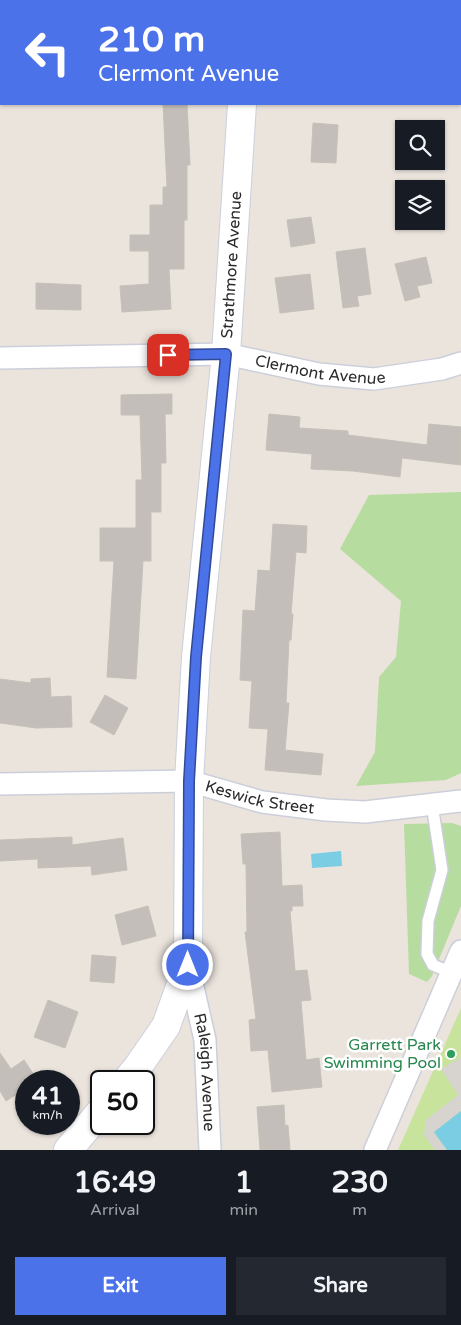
<!DOCTYPE html>
<html lang="en">
<head>
<meta charset="utf-8">
<style>
	body { margin:0; font-family:"Varela Round",sans-serif; background:#242831; color:#f1f3f6; height:100vh; display:flex; flex-direction:column; font-size:19px; white-space:nowrap }
	* { box-sizing:border-box; margin:0 }
	p { font-size:16px; color:#9ea1a6 }
	.icon { flex:none; width:28px; height:28px; fill:none; stroke:currentColor; stroke-width:2; stroke-linecap:round; stroke-linejoin:round }
	.map { position:relative; height:1150px; overflow:hidden }
	.drawer { display:flex; flex-direction:column; background:#171b24; flex:1 }
	.drawer>* { flex:none }
	.banner { position:absolute; left:0px; top:0px; width:461px; height:105px; box-shadow:0 1px 4px #0004; background:#4c72e9; color:#fff; overflow:hidden }
	.buttons { position:absolute; left:395px; top:120px; display:grid; gap:10px }
	.buttons a { display:grid; place-items:center; width:50px; height:50px; border-radius:0px; background:#171b24; box-shadow:0 1px 4px #0004; font-size:25px }
	.speed { position:absolute; left:15px; top:1070px; display:flex; gap:10px; font-size:25px; font-weight:700; text-align:center }
	.speed>* { display:grid; place-content:center; width:65px; height:65px; border-radius:50%; background:#171b24; box-shadow:0 1px 4px #0004; line-height:1 }
	.speed small { font-size:12px; font-weight:400 }
	.speed .limit { border:2px solid #111; border-radius:8px; background:#fff; color:#111 }
	.pin { position:absolute; display:grid; place-items:center; width:42px; height:42px; color:#fff; margin:-21px; border-radius:10px; box-shadow:0 2px 8px #0006 }
	.me { position:absolute; width:55px; margin:-28px; rotate:0deg; stroke-linejoin:round; filter:drop-shadow(0 0 4px #0008) }
	.turn { display:flex; align-items:center; gap:18px; height:105px; padding:0 15px; font-size:22px }
	.turn .icon { width:65px; height:65px; stroke-width:2.5 }
	.turn b { display:block; font-size:35px; line-height:42px }
	.eta { display:flex; justify-content:space-evenly; align-items:center; height:85px; text-align:center }
	.eta b { font-size:30px; font-weight:700; line-height:35px }
	.cta { display:flex; gap:10px; margin-top:auto; padding:10px 15px }
	.cta a { flex:1; height:58px; border-radius:0px; background:#4c72e9; color:#fff; font-size:20px; font-weight:700; line-height:58px; text-align:center }
	.cta a+a { background:#242831; color:#f1f3f6 }
	.map>svg:first-child { display:block }
	.green { fill:#b7dc9f }
	.pitch { fill:#c8e39c }
	.plaza { fill:#d7d4d0 }
	.water { fill:#7acde3 }
	.building { fill:#c3beba; stroke:#c6c0b7 }
	.lines { fill:none; stroke-linecap:round; stroke-linejoin:round }
	.lane-casing { stroke:#cccfda; stroke-width:14 }
	.street-casing { stroke:#cccfda; stroke-width:24 }
	.secondary-casing { stroke:#cccfda; stroke-width:30 }
	.lane { stroke:#fff; stroke-width:11 }
	.street { stroke:#fff; stroke-width:21 }
	.secondary { stroke:#fff; stroke-width:28 }
	.route-casing { stroke:#314a97; stroke-width:12 }
	.route { stroke:#4c72e9; stroke-width:9 }
	.leisure-dot { fill:#2e9e5b; stroke:#fff; stroke-width:2 }
	.labels { text-anchor:middle; dominant-baseline:central; stroke-width:5; stroke-linejoin:round; paint-order:stroke }
	.street-label { font-size:16px; fill:#2a2a2a; stroke:#fff }
	.leisure-label { font-size:16px; fill:#27864d; stroke:#fff; text-anchor:end }
</style>
</head>
<body>
<div class="map">
<svg width="461" height="1150" viewBox="0 0 461 1150">
	<rect width="100%" height="100%" fill="#ebe4dd"/>
	<g class="green">
		<path d="M461,492V773L446,780L356,786L375,752L379,677L396,657L401,601L340,549L369,495Z"/>
		<path d="M452,823L461,826V906L432,976L427,982L409,974L404,824Z"/>
	</g>
	<path class="pitch" d="M461,1008V1150H398Z"/>
	<path class="plaza" d="M461,1057V1111L434,1132L447,1150H435L424,1135L426,1120L458,1095L441,1069Z"/>
	<g class="water">
		<path d="M341,851L342,866L312,868L311,854Z"/>
		<path d="M461,1111V1150H447L434,1132Z"/>
	</g>
	<g class="building">
		<path d="M163,104H187L190,165H187V220H184V269H169L171,309L122,312L120,286L149,284V251H130V235H150V205H163V187H167Z"/>
		<path d="M313,123L338,125L336,163L311,162Z"/>
		<path d="M311,217L315,243L291,247L287,220Z"/>
		<path d="M365,248L371,294L357,296L359,306L343,308L336,252Z"/>
		<path d="M426,257L432,283L417,286L420,297L405,301L395,264Z"/>
		<path d="M310,274L314,309L280,313L275,278Z"/>
		<path d="M36,283L81,285V310L36,309Z"/>
		<path d="M172,394V414H165L166,463H161V512H151V561H143L136,679L107,677L114,561H100V528H136V480H142L140,415H121V395Z"/>
		<path d="M269,414L300,417L299,428L348,431V435L427,445L429,424L461,427V465L402,458L400,477L353,471L311,469L312,454L266,450Z"/>
		<path d="M273,524L307,526L306,553L296,552L291,614H293L291,640H289L286,703H289L285,750L323,754L321,775L265,770L268,729L249,728L252,681L240,680L243,610L255,611L258,570L270,571Z"/>
		<path d="M50,678L51,697L71,696L72,727L36,728L0,723V679L31,683V679Z"/>
		<path d="M105,695L128,708L114,735L90,722Z"/>
		<path d="M280,832L282,886L302,885L303,906H292V911H290L295,971L307,970L311,1000L301,1001L306,1060L319,1058L322,1087L272,1092L268,1050L251,1051L249,1020L256,1019L245,932H247L246,864H243L241,834Z"/>
		<path d="M72,837V845L123,838L127,870L92,875L91,866L38,868V859L0,861V840Z"/>
		<path d="M148,906L156,936L122,945L115,915Z"/>
		<path d="M92,955L116,957L114,983L90,981Z"/>
		<path d="M48,1000L78,1012L65,1048L34,1037Z"/>
		<path d="M0,1053L11,1069L24,1060L38,1081H26V1088L6,1101L0,1091Z"/>
		<path d="M284,1105L285,1126L288,1125L290,1150H260L257,1107Z"/>
	</g>
	<g class="lines">
		<defs>
			<path id="lane" d="M432,804L442,870L428,921L427,954L433,965L452,973"/>
			<g id="street">
				<path id="s1" d="M0,358L226,354L319,374L374,379L442,369L461,363"/>
				<path id="s2" d="M0,784L189,781L262,802L326,810L365,812L461,801"/>
				<path id="s3" d="M188,965L205,1040L210,1150"/>
				<path d="M375,1150L461,951"/>
			</g>
			<g id="secondary">
				<path d="M249,1V0"/>
				<path id="s4" d="M126,1081L137,1068L166,1026L188,965L189,781L196,657L226,354L242,104"/>
				<path d="M68,1150L101,1111"/>
			</g>
		</defs>
		<use href="#lane" class="lane-casing"/>
		<use href="#street" class="street-casing"/>
		<use href="#secondary" class="secondary-casing"/>
		<use href="#lane" class="lane"/>
		<use href="#street" class="street"/>
		<use href="#secondary" class="secondary"/>
	</g>
	<g class="lines">
		<defs>
			<path id="route" d="M168,355L226,354L196,657L189,781L188,965"/>
		</defs>
		<use href="#route" class="route-casing"/>
		<use href="#route" class="route"/>
	</g>
	<circle class="leisure-dot" cx="451" cy="1054" r="5"/>
	<g class="labels">
		<g class="street-label">
			<text stroke="none"><textPath href="#s4" startOffset="835">Strathmore Avenue</textPath></text>
			<text stroke="none"><textPath href="#s1" startOffset="322">Clermont Avenue</textPath></text>
			<text stroke="none"><textPath href="#s2" startOffset="262">Keswick Street</textPath></text>
			<text stroke="none"><textPath href="#s3" startOffset="109">Raleigh Avenue</textPath></text>
		</g>
		<g class="leisure-label">
			<text x="441" y="1045">Garrett Park<tspan x="441" dy="18">Swimming Pool</tspan></text>
		</g>
	</g>
</svg>
<div class="buttons">
<a><svg class="icon" aria-label="search" viewBox="0 0 24 24"><circle cx="10" cy="10" r="6"/><path d="M15 15l6 6"/></svg></a>
<a><svg class="icon" aria-label="layers" viewBox="0 0 24 24"><path d="M12 4l9 5-9 5-9-5zM3 14l9 5 9-5"/></svg></a>
</div>
<div class="speed"><div>41<small>km/h</small></div><div class="limit">50</div></div>
<div class="pin" style="left:168px;top:355px;background:#d93025"><svg class="icon" aria-label="arrive" viewBox="0 0 24 24"><path d="M6 21V4h12l-3 4 3 4H6"/></svg></div>
<svg class="me" style="left:188px;top:965px" viewBox="-20 -20 40 40"><circle r="17" fill="#4c72e9" stroke="#fff" stroke-width="3"/><path d="M0-11L8 9 0 5-8 9z" fill="#fff"/></svg>
<div class="banner">
<div class="turn"><svg class="icon" aria-label="left" viewBox="0 0 24 24"><path d="M17 20v-9H6M10 6l-5 5 5 5"/></svg><div><b>210 m</b>Clermont Avenue</div></div>
</div>
</div>
<section class="drawer">
<div class="eta">
<div><b>16:49</b><p>Arrival</p></div>
<div><b>1</b><p>min</p></div>
<div><b>230</b><p>m</p></div>
</div>
<div class="cta"><a>Exit</a><a>Share</a></div>
</section>
</body>
</html>
